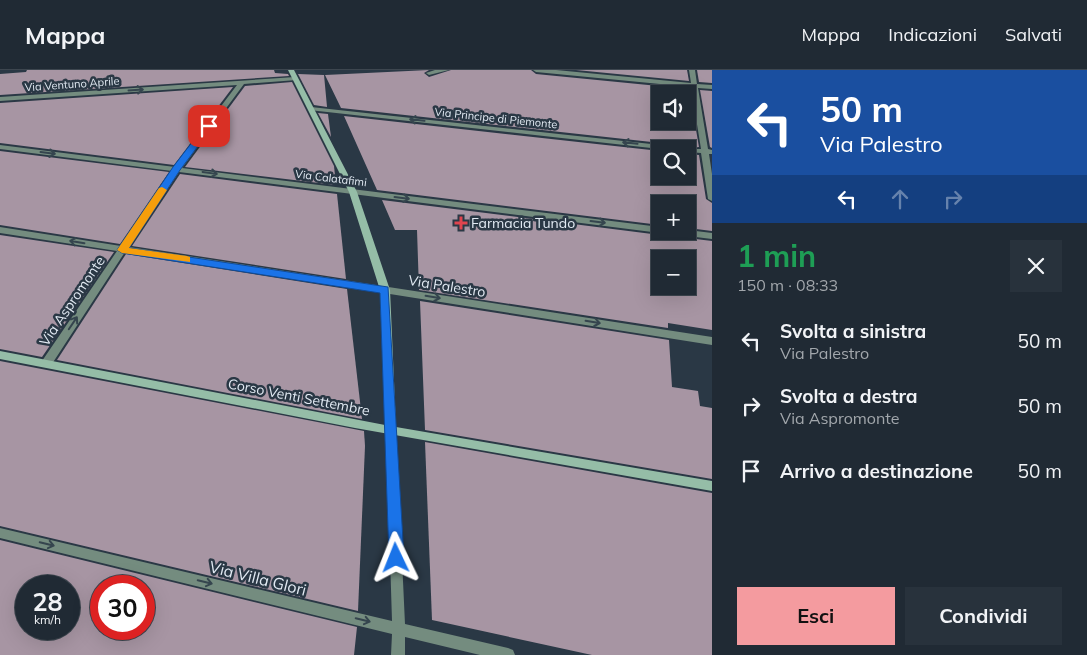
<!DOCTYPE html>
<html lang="it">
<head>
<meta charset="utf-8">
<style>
	body { margin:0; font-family:Mulish,sans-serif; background:#28323c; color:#f1f3f6; height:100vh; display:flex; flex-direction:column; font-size:19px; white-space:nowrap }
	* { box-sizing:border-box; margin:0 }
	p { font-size:16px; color:#a2a7ac }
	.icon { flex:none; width:28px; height:28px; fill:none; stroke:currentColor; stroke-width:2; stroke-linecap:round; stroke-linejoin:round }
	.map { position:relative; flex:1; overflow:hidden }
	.details { display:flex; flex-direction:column; background:#202a34; width:375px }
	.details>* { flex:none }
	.hud { background:#1a4fa0; color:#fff; overflow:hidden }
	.buttons { position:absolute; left:651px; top:15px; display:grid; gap:10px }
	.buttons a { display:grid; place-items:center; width:45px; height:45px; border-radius:0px; background:#202a34; box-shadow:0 5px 20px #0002,0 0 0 1px #3d464f; font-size:25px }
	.speed { position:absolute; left:15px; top:505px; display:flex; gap:10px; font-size:25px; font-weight:700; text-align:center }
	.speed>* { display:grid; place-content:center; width:65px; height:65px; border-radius:50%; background:#202a34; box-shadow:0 5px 20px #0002,0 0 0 1px #3d464f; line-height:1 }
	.speed small { font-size:12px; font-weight:400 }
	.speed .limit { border:8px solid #d22; background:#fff; color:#111 }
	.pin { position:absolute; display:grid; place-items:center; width:42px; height:42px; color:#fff; margin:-21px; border-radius:10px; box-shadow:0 2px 8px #0006 }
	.me { position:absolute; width:55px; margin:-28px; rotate:358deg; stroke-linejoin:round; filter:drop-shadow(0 0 4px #0008) }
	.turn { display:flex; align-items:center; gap:18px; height:105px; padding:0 25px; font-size:22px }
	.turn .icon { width:65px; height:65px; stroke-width:2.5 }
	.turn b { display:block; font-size:35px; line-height:42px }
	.lanes { display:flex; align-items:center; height:48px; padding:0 25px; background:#0003; justify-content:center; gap:25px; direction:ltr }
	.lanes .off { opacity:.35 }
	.round { display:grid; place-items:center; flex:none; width:52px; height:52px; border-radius:0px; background:#28323c }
	.overview { display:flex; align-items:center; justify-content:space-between; height:85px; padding:0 25px }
	h1 { font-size:30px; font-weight:700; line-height:38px; color:#1e9e55 }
	.action { display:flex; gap:10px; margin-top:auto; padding:10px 25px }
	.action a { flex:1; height:58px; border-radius:0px; background:#f49b9f; color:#111; font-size:20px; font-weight:700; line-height:58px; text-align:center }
	.action a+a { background:#28323c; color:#f1f3f6 }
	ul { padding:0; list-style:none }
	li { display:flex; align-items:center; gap:15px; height:65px; padding:0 25px }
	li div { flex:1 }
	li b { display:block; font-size:19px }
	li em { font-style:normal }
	header { display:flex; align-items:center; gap:30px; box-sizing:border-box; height:70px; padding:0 25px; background:#202a34; border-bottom:1px solid #3d464f }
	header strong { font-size:24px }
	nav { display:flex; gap:28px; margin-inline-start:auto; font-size:18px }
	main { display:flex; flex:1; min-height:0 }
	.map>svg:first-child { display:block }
	.building { fill:#a795a3; fill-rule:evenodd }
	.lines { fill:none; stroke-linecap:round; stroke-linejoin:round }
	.street { fill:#748c7f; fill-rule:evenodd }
	.secondary { fill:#95bda7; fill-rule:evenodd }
	.oneway { stroke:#35454e }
	.route { fill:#1a73e8; stroke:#114b97 }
	.slow { fill:#f59e0b }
	.health-dot { fill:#e0444e; stroke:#2a3845; stroke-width:2 }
	.labels { text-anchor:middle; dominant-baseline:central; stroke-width:5; stroke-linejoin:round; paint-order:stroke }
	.far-street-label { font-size:11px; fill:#e2eaf3; stroke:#2a3845 }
	.poi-label { font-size:14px; fill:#e2eaf3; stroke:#2a3845; text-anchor:start }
	.street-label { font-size:14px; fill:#e2eaf3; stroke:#2a3845 }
	.near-street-label { font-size:16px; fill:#e2eaf3; stroke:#2a3845 }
</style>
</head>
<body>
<header>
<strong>Mappa</strong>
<nav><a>Mappa</a><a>Indicazioni</a><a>Salvati</a></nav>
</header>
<main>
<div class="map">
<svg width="712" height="585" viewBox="0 0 712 585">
	<rect width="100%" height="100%" fill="#2a3845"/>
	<g class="building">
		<path d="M27,0H274L275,3L288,4L289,6L0,25V4L26,2Z"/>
		<path d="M429,0L424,3L429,7L451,0H531L536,4L689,19L699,77L684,79L679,75L341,38L325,5ZM660,24H688V51H660Z"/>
		<path d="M576,0H687L689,11Z"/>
		<path d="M697,0H712V13L699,12Z"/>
		<path d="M298,4L324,5L327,37L314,35Z"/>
		<path d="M292,12L334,96L336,115L185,97L245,16Z"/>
		<path d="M233,17L174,95L0,73V33Z"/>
		<path d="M700,20L712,21V78L710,77Z"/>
		<path d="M318,43L328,44L331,67Z"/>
		<path d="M344,46L660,81V106H688V84L699,85L706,129L712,133V161L688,158V134H660V155L377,120Z"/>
		<path d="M0,81L169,102L120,174L0,155Z"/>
		<path d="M180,104L337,124L346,209L132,176Z"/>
		<path d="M382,130L660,165L665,161L671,166L712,171V260L668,253V258L419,220L417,160H395ZM660,189H688V216H660Z"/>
		<path d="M0,165L114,182L42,287L0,279Z"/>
		<path d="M126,184L347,219L362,349L57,290Z"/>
		<path d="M420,231L669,270L672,317L698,321L700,336L712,338V409L425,360Z"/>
		<path d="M0,291L364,361L365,376L358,541L0,456Z"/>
		<path d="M425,372L712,423V585H592L432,550Z"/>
		<path d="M0,470L357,557L354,585H0ZM26,516H69V559H26ZM101,516H144V559H101Z"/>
	</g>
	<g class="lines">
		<g class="street">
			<path d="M435,0H449L429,5L426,3Z"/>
			<path d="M533,0H556L691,13L689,0H695L697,14L712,15V19L698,18L708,79L712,80V84H709L712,104V131L708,129L701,83L688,82V79H685H701L691,17L536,2Z"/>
			<path d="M295,7L298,9L297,10L244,14L182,98L660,157V161H663L660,163L179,102L129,177L712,267V275L125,182L50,297H42L41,294L42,291L117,181L0,163V157L121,176L172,101L0,79V75L175,97L237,15L0,31V27Z"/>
			<path d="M311,37L679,77L682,79H660L309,40L308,39Z"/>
			<path d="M688,160L712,163V169L671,164L667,161Z"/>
			<path d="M391,355L395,356L396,359L405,554L508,578L513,580L515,585H480L405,567V585H391L392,564L0,468V458L392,551L386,359L387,356Z"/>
		</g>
		<path class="secondary" d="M288,0H294L357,122L390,220L396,357L712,411V421L355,358L0,289V281L385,355L380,220L349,122Z"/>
	</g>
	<defs><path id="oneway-shaft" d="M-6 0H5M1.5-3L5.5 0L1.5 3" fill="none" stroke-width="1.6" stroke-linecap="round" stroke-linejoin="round" transform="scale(1.25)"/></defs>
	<g class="oneway">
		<use href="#oneway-shaft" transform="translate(136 20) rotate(-4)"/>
		<use href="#oneway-shaft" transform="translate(417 50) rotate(-174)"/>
		<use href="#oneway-shaft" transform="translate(630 73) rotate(-174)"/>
		<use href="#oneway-shaft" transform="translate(48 83) rotate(7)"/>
		<use href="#oneway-shaft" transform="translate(210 103) rotate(8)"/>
		<use href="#oneway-shaft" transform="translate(402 128) rotate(7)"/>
		<use href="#oneway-shaft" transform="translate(598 152) rotate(7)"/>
		<use href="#oneway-shaft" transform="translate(77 172) rotate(-171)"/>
		<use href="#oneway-shaft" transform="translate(433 227) rotate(9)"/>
		<use href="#oneway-shaft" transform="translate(593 252) rotate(9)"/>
		<use href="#oneway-shaft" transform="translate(73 253) rotate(-56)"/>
		<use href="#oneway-shaft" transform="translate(47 474) rotate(14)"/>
		<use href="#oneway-shaft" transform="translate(205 512) rotate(14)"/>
		<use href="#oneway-shaft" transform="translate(363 550) rotate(14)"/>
	</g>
	<path class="route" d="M206,54L213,56L180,100L129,178L388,217L404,488L402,492L396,494L391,492L389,488L380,223L122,183L117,180L173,97Z"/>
	<path class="slow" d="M162,117L167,120L129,178L187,186L190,187V192L122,183L117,180L159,118Z"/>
	<path class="health-dot" d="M458.5 145.5h5v5h5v5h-5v5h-5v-5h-5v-5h5z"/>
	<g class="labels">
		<g class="far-street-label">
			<text transform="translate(72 14) rotate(-4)">Via Ventuno Aprile</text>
			<text transform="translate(496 48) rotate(6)">Via Principe di Piemonte</text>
			<text transform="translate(331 108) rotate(7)">Via Calatafimi</text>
		</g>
		<g class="poi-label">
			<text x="471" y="153">Farmacia Tundo</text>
		</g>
		<g class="street-label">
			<text transform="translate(447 216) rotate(9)">Via Palestro</text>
			<text transform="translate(72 231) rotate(-56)">Via Aspromonte</text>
			<text transform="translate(299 327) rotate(11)">Corso Venti Settembre</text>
		</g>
		<g class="near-street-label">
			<text transform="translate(258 508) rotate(14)">Via Villa Glori</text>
		</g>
	</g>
</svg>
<div class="buttons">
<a><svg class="icon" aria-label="sound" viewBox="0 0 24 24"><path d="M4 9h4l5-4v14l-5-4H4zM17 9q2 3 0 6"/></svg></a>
<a><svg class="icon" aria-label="search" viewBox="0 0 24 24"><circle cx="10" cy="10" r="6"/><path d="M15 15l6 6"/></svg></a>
<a>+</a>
<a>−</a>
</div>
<div class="speed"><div>28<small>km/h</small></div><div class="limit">30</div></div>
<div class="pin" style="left:209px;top:56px;background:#d93025"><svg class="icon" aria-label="arrive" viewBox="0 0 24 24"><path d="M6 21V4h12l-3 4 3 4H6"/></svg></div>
<svg class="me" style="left:396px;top:488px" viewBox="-20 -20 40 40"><path d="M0-17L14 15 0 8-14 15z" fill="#1a73e8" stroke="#fff" stroke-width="4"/></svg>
</div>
<section class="details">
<div class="hud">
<div class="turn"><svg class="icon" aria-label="left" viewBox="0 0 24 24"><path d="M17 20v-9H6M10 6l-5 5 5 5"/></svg><div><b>50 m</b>Via Palestro</div></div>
<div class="lanes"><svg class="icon" aria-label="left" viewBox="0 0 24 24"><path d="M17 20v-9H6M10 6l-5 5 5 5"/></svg><svg class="icon off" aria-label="ahead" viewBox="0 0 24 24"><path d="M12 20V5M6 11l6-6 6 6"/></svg><svg class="icon off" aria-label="right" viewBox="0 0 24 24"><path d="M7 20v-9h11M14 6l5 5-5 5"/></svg></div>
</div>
<div class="overview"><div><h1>1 min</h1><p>150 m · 08:33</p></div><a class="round"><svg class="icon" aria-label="close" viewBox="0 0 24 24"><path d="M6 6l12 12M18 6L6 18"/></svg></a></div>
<ul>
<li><svg class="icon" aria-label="left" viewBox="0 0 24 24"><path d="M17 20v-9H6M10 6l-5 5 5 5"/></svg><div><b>Svolta a sinistra</b><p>Via Palestro</p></div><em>50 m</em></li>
<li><svg class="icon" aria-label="right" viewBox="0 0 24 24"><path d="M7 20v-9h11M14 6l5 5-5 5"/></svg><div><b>Svolta a destra</b><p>Via Aspromonte</p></div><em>50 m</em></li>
<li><svg class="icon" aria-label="arrive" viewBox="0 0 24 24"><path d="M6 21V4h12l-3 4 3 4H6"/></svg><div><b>Arrivo a destinazione</b></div><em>50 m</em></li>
</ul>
<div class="action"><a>Esci</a><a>Condividi</a></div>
</section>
</main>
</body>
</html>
